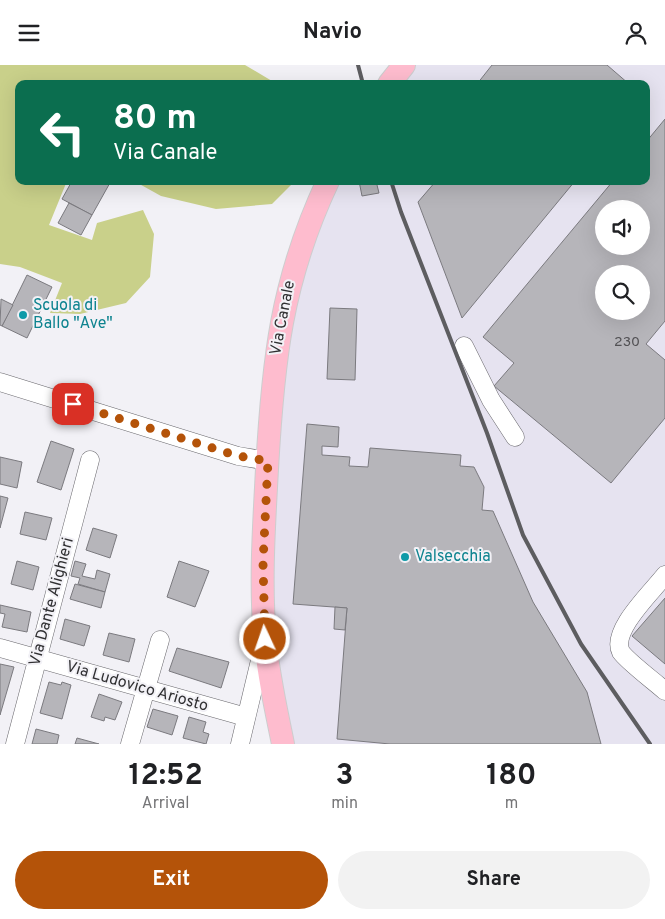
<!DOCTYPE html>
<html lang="en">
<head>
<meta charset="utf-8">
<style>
	body { margin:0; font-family:Overpass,sans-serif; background:#f2f2f2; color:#202124; height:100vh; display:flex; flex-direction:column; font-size:19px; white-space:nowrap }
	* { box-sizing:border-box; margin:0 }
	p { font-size:16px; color:#757577 }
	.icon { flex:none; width:28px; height:28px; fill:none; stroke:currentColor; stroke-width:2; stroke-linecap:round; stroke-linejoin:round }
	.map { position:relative; height:679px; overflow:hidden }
	.drawer { display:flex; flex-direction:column; background:#fff; flex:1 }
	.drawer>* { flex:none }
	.hud { position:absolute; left:15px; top:15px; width:635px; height:105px; border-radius:10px; box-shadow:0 5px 20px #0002; background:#0b6e4f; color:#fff; overflow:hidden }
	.buttons { position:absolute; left:595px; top:135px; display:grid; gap:10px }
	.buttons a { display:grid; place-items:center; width:55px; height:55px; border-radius:50%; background:#fff; box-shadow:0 5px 20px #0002; font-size:25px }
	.pin { position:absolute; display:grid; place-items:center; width:42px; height:42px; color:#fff; margin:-21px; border-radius:10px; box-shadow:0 2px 8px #0006 }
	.me { position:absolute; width:55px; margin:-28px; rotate:357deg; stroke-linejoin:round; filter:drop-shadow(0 0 4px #0008) }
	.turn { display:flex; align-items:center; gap:18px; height:105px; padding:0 15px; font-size:22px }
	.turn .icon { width:65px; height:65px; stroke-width:2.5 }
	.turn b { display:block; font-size:35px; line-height:42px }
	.eta { display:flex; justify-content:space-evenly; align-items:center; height:85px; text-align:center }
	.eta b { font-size:30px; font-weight:700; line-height:35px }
	.action { display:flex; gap:10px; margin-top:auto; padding:10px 15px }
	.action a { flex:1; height:58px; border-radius:30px; background:#b45309; color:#fff; font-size:20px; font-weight:700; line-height:58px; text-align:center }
	.action a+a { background:#f2f2f2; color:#202124 }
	header { display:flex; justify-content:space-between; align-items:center; height:65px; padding:0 15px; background:#fff; font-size:22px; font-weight:700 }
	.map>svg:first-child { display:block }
	.built { fill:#e6e3f0; fill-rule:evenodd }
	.green { fill:#c9d08a }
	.building { fill:#b6b5ba; stroke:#7b7a7f; fill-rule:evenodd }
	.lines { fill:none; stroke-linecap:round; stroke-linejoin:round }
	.minor-casing { stroke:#6a696e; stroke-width:19 }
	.major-casing { stroke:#cdcdce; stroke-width:24 }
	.minor { stroke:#fff; stroke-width:18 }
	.major { stroke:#febcce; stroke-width:22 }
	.rail { stroke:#5d5d60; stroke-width:4 }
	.route { stroke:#b45309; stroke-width:9; stroke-dasharray:0 16.2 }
	.culture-dot { fill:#0f9aa8; stroke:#f2f1f6; stroke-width:2 }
	.labels { text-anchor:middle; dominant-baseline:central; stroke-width:4; stroke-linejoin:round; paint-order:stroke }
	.number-label { font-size:14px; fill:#525154 }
	.culture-label { font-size:16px; fill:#0d838f; stroke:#f2f1f6; text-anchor:start }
	.street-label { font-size:16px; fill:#303032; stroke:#f2f1f6 }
</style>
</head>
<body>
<header><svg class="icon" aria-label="menu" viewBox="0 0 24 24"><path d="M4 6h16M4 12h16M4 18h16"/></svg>Navio<svg class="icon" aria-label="person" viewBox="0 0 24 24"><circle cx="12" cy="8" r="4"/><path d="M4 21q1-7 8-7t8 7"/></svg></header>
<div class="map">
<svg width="665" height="679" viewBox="0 0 665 679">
	<rect width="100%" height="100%" fill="#f2f1f6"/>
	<path class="built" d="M411,0H665V679H293L273,574L275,396L291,231L335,116H646V19H396ZM604,144H641V181H604ZM604,209H641V246H604Z"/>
	<g class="green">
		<path d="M0,0H245L277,19H19V116H67L49,160L92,175L97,158L143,145L154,169L150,212L126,238L80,249L50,248L62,218L20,202L0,199Z"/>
		<path d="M134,116H295L272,139L216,144L161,131Z"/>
	</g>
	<g class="building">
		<path d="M492,0H607L629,19H477Z"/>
		<path d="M665,54V256L646,279L665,295V353L611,418L494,321L514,298L483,272L613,116H646V77ZM604,144H641V181H604ZM604,209H641V246H604Z"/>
		<path d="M72,116L79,118L80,116H111L92,150L62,134Z"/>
		<path d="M359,116H376L379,128L362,131Z"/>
		<path d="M436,116H575L462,253L418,137Z"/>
		<path d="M69,138L92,150L81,170L58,158Z"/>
		<path d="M27,210L52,222L27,273L2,261Z"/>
		<path d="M1,234L13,240L2,261L0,260Z"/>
		<path d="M330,243L357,244L355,315L327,314Z"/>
		<path d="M307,359L339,362L338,382L322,381V390L350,392L349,401L368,402L370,383L461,390L460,401L474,402L484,422L482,445L493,446L533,537L587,627L601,679H390L337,674L347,543L293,539Z"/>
		<path d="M51,376L74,384L61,425L37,417Z"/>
		<path d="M0,392L22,397L17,423L0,419Z"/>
		<path d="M0,431L8,433L0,463Z"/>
		<path d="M25,447L52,453L46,475L20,469Z"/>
		<path d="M93,463L117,470L110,493L86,485Z"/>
		<path d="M17,496L39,502L33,525L11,519Z"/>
		<path d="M75,496L86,499L82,511L95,514L97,505L110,509L105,527L78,519L80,513L71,511Z"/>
		<path d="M179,496L209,506L195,542L167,532Z"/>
		<path d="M75,519L105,527L101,543L70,534Z"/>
		<path d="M665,533V599L632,571Z"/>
		<path d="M0,540L31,547L27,567L2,562L5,549L0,548Z"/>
		<path d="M335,542L347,543L345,565L334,564Z"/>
		<path d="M65,554L90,561L84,581L60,574Z"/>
		<path d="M109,568L135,574L129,597L103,590Z"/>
		<path d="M177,583L229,597L221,623L169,606Z"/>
		<path d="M0,599L14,602L0,650Z"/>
		<path d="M49,617L61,620L62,617L71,620L62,654L40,648Z"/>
		<path d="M99,629L122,637L115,655L105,652L104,656L91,652Z"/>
		<path d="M153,644L178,651L172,670L147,662Z"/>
		<path d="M189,652L206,657L203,667L209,669L206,679L183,673Z"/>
		<path d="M36,664L59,670L57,679H32Z"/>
		<path d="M77,673L99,679H75Z"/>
	</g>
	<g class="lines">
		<defs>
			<g id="minor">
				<path d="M464,281L491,335L515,372"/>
				<path d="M0,317L238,391L268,396"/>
				<path d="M665,510C652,527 610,566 621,587C627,596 655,617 665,626"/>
				<path d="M0,583L246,652"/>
				<path d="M15,679L90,395"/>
				<path d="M130,679L160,575"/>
				<path d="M240,679L262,587"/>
			</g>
			<g id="major">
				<path d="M389,19L404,0"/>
				<path d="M283,679C276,644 268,610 265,574C260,518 264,460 267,404C273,296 281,216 328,116"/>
			</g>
		</defs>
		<use href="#minor" class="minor-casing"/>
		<use href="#major" class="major-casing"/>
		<use href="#minor" class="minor"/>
		<use href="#major" class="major"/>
		<g class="rail">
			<path d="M358,0L363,19"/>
			<path d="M391,116L401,147L487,368L523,470L581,579L650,679"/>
		</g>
	</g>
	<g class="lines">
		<path class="route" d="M73,339L238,391L268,396L263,498L265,574"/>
	</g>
	<g class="culture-dot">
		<circle cx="23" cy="250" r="5"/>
		<circle cx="405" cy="492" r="5"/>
	</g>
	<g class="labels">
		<g class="number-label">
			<text x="627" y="277">230</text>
		</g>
		<g class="culture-label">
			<text x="33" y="241">Scuola di<tspan x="33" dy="18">Ballo "Ave"</tspan></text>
			<text x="415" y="492">Valsecchia</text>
		</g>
		<g class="street-label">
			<text transform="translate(283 253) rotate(-79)">Via Canale</text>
			<text transform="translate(52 537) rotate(-75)">Via Dante Alighieri</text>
			<text transform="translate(137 622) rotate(16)">Via Ludovico Ariosto</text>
		</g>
	</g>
</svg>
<div class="buttons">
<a><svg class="icon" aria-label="sound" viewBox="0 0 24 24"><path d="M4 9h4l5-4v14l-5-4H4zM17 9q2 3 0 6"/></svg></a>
<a><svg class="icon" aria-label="search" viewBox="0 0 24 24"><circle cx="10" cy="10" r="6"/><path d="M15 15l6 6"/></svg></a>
</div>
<div class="pin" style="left:73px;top:339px;background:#d93025"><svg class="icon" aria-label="arrive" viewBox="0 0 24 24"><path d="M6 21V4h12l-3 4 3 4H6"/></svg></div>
<svg class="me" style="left:265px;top:574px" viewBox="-20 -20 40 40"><circle r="17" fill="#b45309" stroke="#fff" stroke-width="3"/><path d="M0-11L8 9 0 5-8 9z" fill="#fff"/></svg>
<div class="hud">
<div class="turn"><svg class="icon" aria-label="left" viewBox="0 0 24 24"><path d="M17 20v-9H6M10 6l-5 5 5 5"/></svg><div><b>80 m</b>Via Canale</div></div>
</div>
</div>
<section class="drawer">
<div class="eta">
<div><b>12:52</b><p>Arrival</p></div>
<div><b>3</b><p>min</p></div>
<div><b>180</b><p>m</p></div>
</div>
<div class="action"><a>Exit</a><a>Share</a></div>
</section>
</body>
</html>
